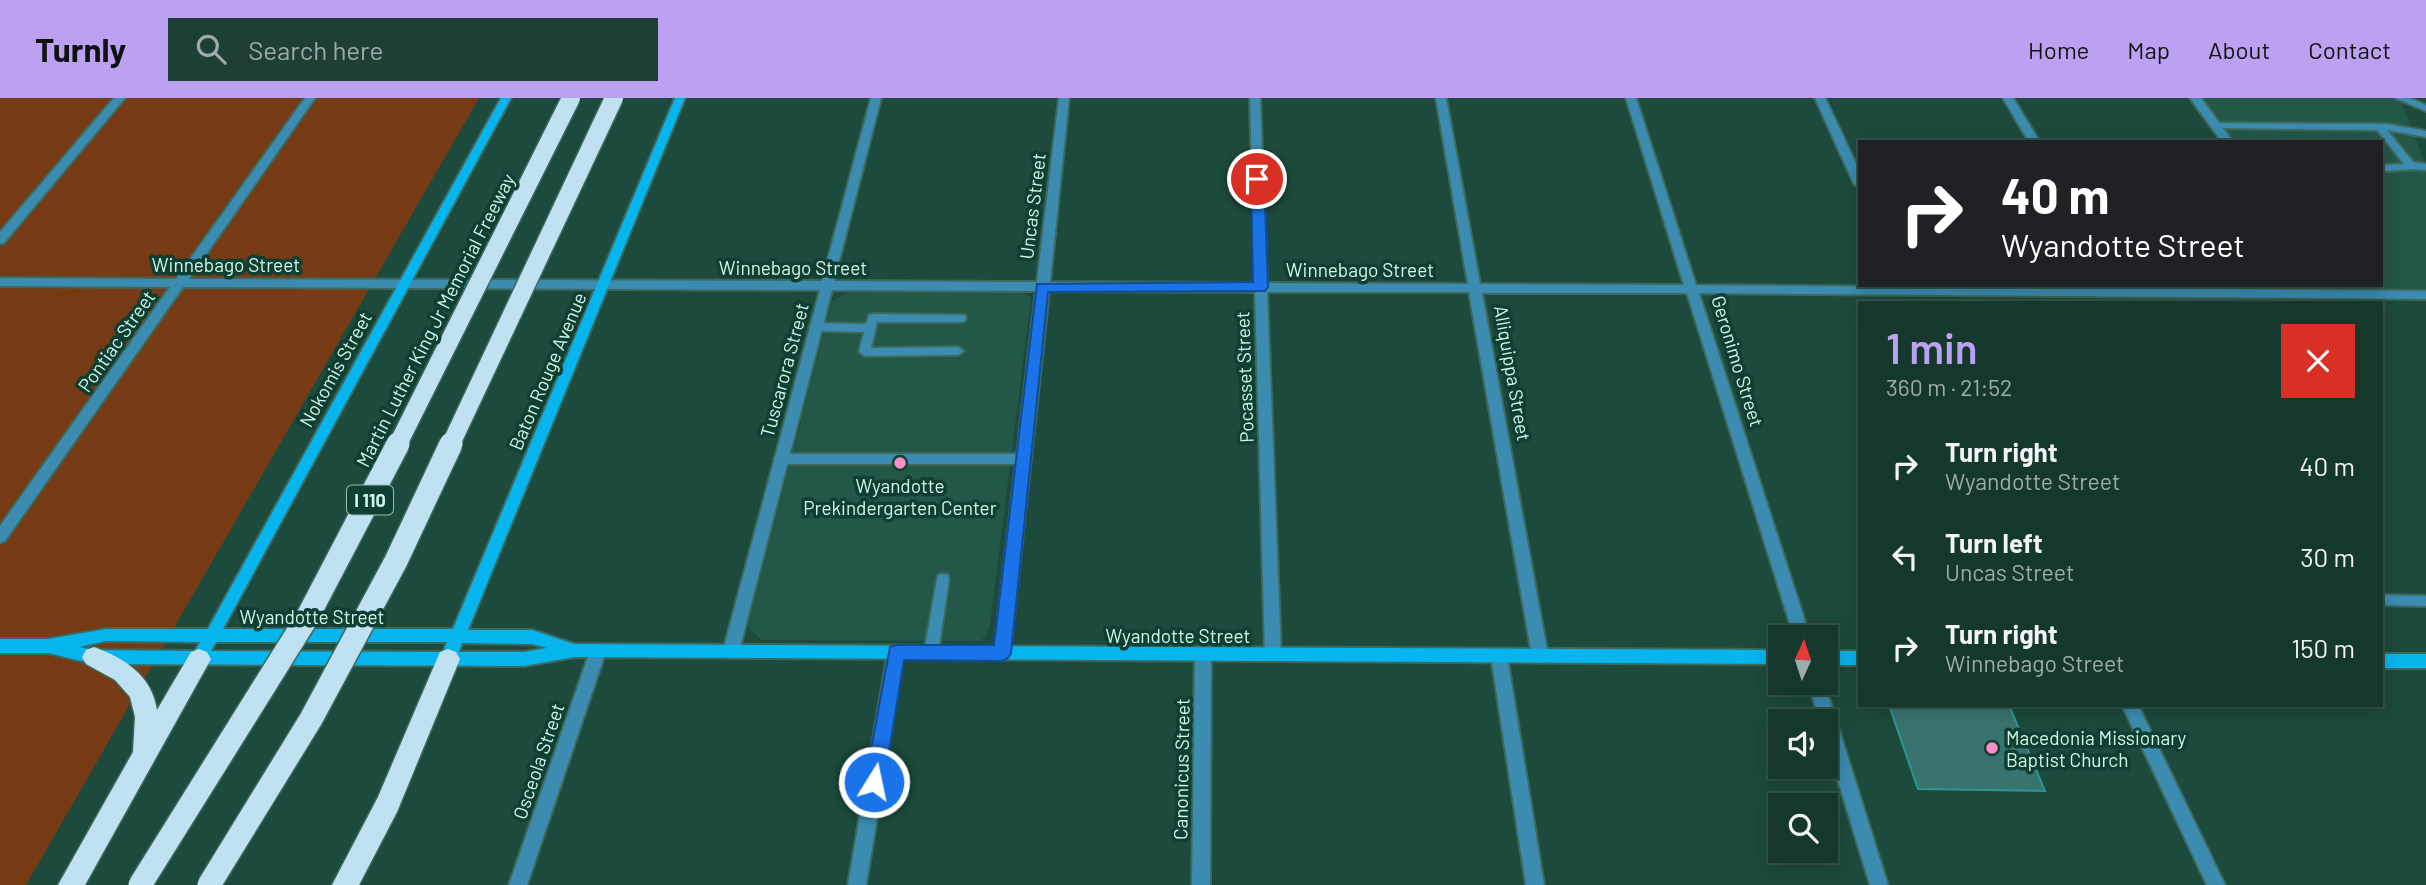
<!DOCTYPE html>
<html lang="en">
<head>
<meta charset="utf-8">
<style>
	body { margin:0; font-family:Barlow,sans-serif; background:#1e3f35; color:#f1f3f6; height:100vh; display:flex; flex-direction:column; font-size:26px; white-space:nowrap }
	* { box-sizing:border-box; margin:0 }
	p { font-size:23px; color:#9dacaa }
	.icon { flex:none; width:38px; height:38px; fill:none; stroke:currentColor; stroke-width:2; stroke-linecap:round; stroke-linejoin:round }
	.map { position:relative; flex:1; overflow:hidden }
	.side { position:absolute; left:1858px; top:203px; width:525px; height:406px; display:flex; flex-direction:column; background:#15382d; border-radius:0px; box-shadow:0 4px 18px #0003,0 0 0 2px #345249 }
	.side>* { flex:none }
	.banner { position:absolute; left:1858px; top:42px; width:525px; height:147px; border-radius:0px; box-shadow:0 4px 18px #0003,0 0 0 2px #345249; background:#202124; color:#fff; overflow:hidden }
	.needle { width:46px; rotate:3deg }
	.buttons { position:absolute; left:1768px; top:527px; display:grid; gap:14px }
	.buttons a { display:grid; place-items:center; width:70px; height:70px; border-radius:0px; background:#15382d; box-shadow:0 4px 18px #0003,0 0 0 2px #345249; font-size:35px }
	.pin { position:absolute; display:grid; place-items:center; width:60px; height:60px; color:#fff; margin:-30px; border:4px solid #fff; border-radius:50%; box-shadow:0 2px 7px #0007 }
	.me { position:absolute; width:77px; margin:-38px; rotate:10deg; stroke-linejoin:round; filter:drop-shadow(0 0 5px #0008) }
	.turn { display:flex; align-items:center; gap:24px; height:147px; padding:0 28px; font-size:32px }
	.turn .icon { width:91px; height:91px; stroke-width:2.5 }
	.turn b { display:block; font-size:49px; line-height:60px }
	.round { display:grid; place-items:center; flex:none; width:74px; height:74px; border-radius:0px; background:#1e3f35 }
	.headline { display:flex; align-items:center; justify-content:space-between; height:119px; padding:0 28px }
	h1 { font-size:42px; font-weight:600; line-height:52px; color:#bca0f2 }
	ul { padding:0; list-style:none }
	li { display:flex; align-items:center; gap:21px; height:91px; padding:0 28px }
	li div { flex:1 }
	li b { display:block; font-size:26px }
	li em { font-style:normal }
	header { display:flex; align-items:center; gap:42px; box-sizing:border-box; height:98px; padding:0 35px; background:#bca0f2; color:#111 }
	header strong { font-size:33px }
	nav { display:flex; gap:38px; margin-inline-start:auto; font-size:24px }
	.search { width:490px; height:63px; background:#1e3f35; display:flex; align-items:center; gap:18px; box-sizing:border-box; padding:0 24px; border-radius:0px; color:#9dacaa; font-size:26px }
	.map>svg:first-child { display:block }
	.built { fill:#235747 }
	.green { fill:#763b14 }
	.building { fill:#39736f; stroke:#2c9792; stroke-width:2 }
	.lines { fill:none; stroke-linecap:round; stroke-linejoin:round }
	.lane-casing { stroke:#3c695b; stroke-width:4 }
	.street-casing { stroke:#3c695b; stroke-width:4 }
	.secondary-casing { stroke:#3c695b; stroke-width:4 }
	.highway-casing { stroke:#3c695b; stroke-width:3 }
	.lane { fill:#3b8cb0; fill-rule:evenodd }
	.street { fill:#3b8cb0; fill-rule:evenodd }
	.secondary { fill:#07b5ee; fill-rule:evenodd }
	.highway { fill:#bfe1f2; fill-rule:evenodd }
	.highway-bridge-far1-casing { stroke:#3c695b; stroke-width:21; stroke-linecap:butt }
	.highway-bridge-casing { stroke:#3c695b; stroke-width:26; stroke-linecap:butt }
	.highway-bridge-far1 { stroke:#bfe1f2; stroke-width:18 }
	.highway-bridge { stroke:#bfe1f2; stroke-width:23 }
	.route { fill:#1a73e8; stroke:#114b97; stroke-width:2 }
	.poi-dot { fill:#fb8fc4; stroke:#0f3f32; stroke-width:2.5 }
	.labels { text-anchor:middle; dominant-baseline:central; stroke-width:7; stroke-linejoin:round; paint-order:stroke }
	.shield { fill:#0f3f32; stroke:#95c0b2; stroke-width:2 }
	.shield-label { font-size:18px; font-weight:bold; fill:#cff8e9 }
	.street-label { font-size:19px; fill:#cff8e9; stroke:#0f3f32 }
	.poi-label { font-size:19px; fill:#cff8e9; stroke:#0f3f32 }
</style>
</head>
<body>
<header>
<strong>Turnly</strong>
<div class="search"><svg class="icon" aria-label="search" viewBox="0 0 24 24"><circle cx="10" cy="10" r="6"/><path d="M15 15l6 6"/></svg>Search here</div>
<nav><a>Home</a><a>Map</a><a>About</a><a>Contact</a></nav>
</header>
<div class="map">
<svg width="2426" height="787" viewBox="0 0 2426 787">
	<rect width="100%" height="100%" fill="#1c4a3c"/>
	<g class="built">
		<path d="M2195,0H2400L2426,67V197L2343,195L2337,187H2382V44H2228Z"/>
		<path d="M850,193L1012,194L1026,196L1031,200L990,526L986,538L980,543L762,542L750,532L748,527L832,203Z"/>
	</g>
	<path class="green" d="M0,0H479L26,787H0Z"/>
	<path class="building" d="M1889,607H2009L2045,693L1918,691Z"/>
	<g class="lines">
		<defs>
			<g id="lane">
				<path d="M2395,0H2409L2426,7V13Z"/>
				<path d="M2216,25L2387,26L2426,33V39L2387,32L2413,64L2426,66V72C2411,70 2397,73 2382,73V67L2404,66L2377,32L2213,30L2211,28Z"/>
				<path d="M873,216L965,217L966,220L965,223L961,224H877L871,250L958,249L964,253L958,257L865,258L859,254L864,234L815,233L809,229L815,225L866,226L869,217Z"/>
				<path d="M780,356H1023L1029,361L1023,366H780L774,361Z"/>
				<path d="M943,476L948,477L949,481L938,555L936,559L931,561L926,559L924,555L937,481L938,477Z"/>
				<path d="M2382,497L2426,498V508L2382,507Z"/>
			</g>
			<g id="street">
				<path d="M114,0H125L4,145L0,146V134Z"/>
				<path d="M305,0H315L189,181L822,183L871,0H881L834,183L1037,184L1059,0H1069L1050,184L1255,185L1250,0H1260L1267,185L1468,186L1436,0H1446L1480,186L1684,187L1626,0H1636L1696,187L2426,193V201L1699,195L1810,539H1794L1687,195H1482L1548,558L1545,563L1540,565L1535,563L1532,558L1469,194H1267L1281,556L1278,561L1273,563L1268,561L1265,556L1255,194L1049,193L1010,555L1007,560L1002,562L997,560L994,555L1036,193L832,192L739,553L736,558L731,560L726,558L723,553L820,192L183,189L5,443L0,445V428L170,189L0,188V180L176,181Z"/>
				<path d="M1815,0H1825L1860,74V90L1854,86Z"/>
				<path d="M2003,0H2013L2040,44H2029Z"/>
				<path d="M2190,0H2201L2233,44H2222Z"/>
				<path d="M598,546L603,548L606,553L527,787H509L590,553L593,548Z"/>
				<path d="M896,547L901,549L904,554L866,787H848L888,554L891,549Z"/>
				<path d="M1203,549L1208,551L1211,556L1210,787H1192L1195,556L1198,551Z"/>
				<path d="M1499,551L1504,553L1507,558L1544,787H1526L1491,558L1494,553Z"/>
				<path d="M1808,584H1824L1888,787H1870L1825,640V623H1820Z"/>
				<path d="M2122,607H2138L2225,787H2207Z"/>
			</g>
			<g id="secondary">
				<path d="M501,0H511L223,531H453L675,0H685L468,532H532L574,546L1780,552V566L575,559L524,568L94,566L48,555H0V541H48L106,531H208ZM106,543L200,544L195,553L94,552L79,549ZM216,544H447L443,554L211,553ZM462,545L532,546L547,550L524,554H459Z"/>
				<rect x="1825" y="553" width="35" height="14"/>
				<rect x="2382" y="556" width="44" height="14"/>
			</g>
			<g id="highway">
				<path d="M94,549C125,560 152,578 157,612L191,554L199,551L207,554L211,561L85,787H58L133,654L135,619L130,599L115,582L86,566L82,559L86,552Z"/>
				<path d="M448,551L456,554L460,561L397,714L359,787H332L378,699L440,554Z"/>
			</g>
		</defs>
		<use href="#lane" class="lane-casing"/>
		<use href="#street" class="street-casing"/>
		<use href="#secondary" class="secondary-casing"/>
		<use href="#highway" class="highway-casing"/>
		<use href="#lane" class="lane"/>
		<use href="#street" class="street"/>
		<use href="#secondary" class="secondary"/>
		<use href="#highway" class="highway"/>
		<defs>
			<g id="highway-bridge-far1">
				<path d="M397,348L571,0"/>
				<path d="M450,348L614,0"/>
			</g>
			<g id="highway-bridge">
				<path d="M140,787L308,518L398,346"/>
				<path d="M209,787L311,621L396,463L451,346"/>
			</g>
		</defs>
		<use href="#highway-bridge-far1" class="highway-bridge-far1-casing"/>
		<use href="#highway-bridge" class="highway-bridge-casing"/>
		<use href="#highway-bridge-far1" class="highway-bridge-far1"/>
		<use href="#highway-bridge" class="highway-bridge"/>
	</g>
	<path class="route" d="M1257,77L1264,81L1268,189L1265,193L1048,194L1011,555L1008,560L1002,563L904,562L884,684L881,690L874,692L868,690L865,684L890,549L896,547H994L1037,186L1253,184L1251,81Z"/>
	<g class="poi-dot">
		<circle cx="900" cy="365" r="7"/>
		<circle cx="1992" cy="650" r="7"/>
	</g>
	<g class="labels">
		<rect class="shield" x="347" y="387.5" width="46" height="29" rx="5"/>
		<g class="shield-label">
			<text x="370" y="402">I 110</text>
		</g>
		<g class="street-label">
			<text transform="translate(1032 108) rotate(-83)">Uncas Street</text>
			<text x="226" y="166">Winnebago Street</text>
			<text x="793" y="169">Winnebago Street</text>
			<text x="1360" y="171">Winnebago Street</text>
			<text transform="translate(435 222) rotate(-63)">Martin Luther King Jr Memorial Freeway</text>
			<text transform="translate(116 243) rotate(-55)">Pontiac Street</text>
			<text transform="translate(1738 263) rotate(73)">Geronimo Street</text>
			<text transform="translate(335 271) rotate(-61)">Nokomis Street</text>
			<text transform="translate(784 272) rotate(-75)">Tuscarora Street</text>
			<text transform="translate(547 273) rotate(-67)">Baton Rouge Avenue</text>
			<text transform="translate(1513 275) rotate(80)">Alliquippa Street</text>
			<text transform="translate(1244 279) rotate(-92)">Pocasset Street</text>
			<text x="312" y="518">Wyandotte Street</text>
			<text x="1178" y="537">Wyandotte Street</text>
			<text transform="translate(538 663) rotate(-71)">Osceola Street</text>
			<text transform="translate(1181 671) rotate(-89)">Canonicus Street</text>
		</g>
		<g class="poi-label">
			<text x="900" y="387">Wyandotte<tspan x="900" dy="22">Prekindergarten Center</tspan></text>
			<text x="2006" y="639" text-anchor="start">Macedonia Missionary<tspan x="2006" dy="22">Baptist Church</tspan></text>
		</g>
	</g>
</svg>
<div class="buttons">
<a><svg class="needle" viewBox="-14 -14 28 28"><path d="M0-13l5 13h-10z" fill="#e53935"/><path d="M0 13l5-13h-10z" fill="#9dacaa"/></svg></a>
<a><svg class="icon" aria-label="sound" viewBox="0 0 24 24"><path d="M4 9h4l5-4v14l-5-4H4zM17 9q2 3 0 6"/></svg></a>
<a><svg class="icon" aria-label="search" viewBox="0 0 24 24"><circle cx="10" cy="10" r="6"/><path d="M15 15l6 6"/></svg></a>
</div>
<div class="pin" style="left:1257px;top:81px;background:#d93025"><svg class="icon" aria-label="arrive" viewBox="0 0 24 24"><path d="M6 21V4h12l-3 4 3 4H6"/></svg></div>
<svg class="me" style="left:874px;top:684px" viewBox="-20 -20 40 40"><circle r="17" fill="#1a73e8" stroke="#fff" stroke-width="3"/><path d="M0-11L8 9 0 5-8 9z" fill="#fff"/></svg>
<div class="banner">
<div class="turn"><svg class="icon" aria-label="right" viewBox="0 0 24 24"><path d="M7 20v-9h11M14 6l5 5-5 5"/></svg><div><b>40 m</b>Wyandotte Street</div></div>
</div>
<section class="side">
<div class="headline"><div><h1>1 min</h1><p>360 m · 21:52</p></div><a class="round" style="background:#d93025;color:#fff"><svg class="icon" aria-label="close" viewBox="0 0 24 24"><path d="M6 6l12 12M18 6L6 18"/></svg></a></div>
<ul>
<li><svg class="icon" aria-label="right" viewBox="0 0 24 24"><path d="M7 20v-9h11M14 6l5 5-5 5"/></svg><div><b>Turn right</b><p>Wyandotte Street</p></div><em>40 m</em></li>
<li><svg class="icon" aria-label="left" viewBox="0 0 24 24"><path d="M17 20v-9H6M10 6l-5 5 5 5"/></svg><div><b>Turn left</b><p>Uncas Street</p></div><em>30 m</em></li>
<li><svg class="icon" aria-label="right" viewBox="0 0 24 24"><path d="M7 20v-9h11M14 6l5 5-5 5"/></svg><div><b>Turn right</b><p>Winnebago Street</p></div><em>150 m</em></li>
</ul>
</section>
</div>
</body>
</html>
